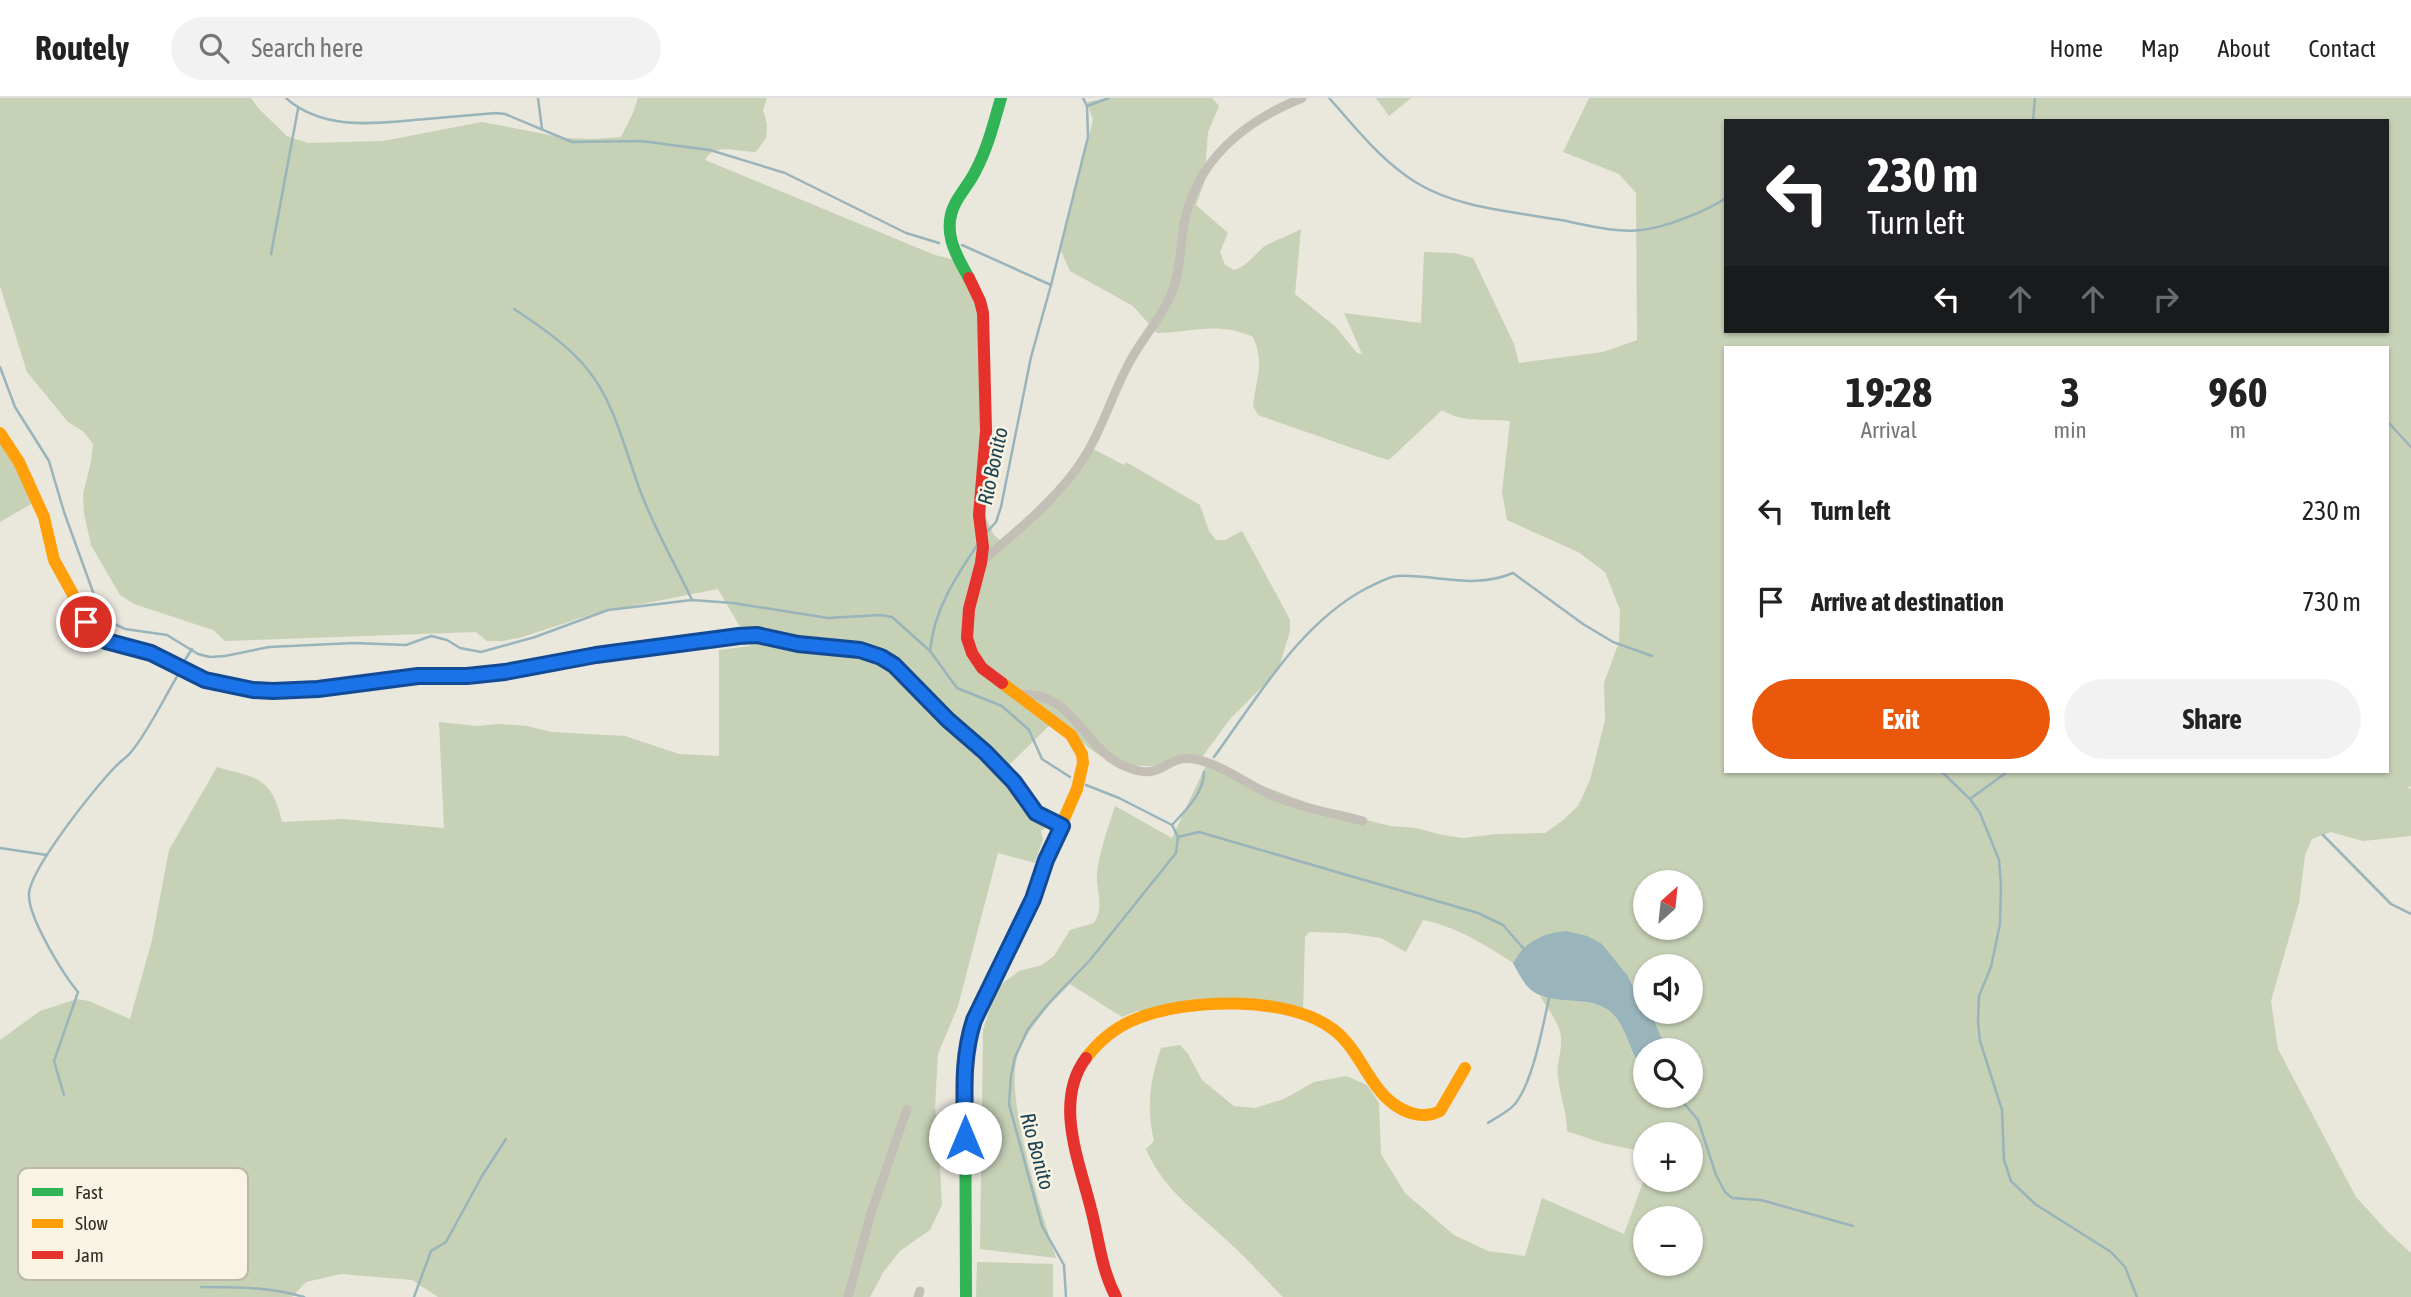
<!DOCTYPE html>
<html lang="en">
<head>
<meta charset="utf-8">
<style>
	body { margin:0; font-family:"Asap Condensed",sans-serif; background:#f2f2f2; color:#222; height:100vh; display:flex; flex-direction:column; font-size:26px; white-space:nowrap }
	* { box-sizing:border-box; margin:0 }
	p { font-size:23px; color:#767676 }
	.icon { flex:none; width:38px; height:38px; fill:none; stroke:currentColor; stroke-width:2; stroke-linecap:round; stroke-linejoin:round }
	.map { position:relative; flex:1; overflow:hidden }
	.drawer { position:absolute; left:1724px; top:248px; width:665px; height:427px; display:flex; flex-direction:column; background:#fff; border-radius:0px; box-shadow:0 2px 5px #0004 }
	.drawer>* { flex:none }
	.guide { position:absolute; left:1724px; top:21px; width:665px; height:214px; border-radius:0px; box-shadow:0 2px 5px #0004; background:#202124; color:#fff; overflow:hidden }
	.needle { width:46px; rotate:27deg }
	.controls { position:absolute; left:1633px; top:772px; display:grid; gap:14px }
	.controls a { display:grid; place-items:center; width:70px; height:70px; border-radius:50%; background:#fff; box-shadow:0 2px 5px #0004; font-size:35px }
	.pin { position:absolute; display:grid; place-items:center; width:60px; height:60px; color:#fff; margin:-30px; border:4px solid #fff; border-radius:50%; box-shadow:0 2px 7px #0007 }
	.me { position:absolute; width:77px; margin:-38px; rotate:0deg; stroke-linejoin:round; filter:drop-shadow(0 0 5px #0008) }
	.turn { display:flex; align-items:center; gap:24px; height:147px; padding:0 28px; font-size:32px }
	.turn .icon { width:91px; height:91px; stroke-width:2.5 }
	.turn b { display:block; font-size:49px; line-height:60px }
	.lanes { display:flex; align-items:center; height:66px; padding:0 28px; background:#0003; justify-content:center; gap:35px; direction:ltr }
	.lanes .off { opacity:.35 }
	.eta { display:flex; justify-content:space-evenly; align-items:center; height:119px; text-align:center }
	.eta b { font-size:42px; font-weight:700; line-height:49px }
	.action { display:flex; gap:14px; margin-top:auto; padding:14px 28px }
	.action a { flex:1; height:80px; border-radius:42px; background:#ea580c; color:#fff; font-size:28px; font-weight:700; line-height:80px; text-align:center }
	.action a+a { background:#f2f2f2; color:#222 }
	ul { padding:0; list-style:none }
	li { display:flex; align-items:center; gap:21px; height:91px; padding:0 28px }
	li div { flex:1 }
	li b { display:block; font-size:26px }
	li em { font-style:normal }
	header { display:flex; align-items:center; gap:42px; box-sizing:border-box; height:98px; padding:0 35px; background:#fff; border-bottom:2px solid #e0e0e0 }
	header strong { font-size:33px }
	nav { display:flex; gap:38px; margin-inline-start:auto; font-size:24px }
	.search { width:490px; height:63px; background:#f2f2f2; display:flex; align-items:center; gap:18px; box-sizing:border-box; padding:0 24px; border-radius:38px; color:#767676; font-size:26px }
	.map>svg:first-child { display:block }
	.green { fill:#c6d1b6; fill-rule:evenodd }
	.water { fill:#99b4bb }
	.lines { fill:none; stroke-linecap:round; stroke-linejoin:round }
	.stream { stroke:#99b4bb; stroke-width:2.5 }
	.street { stroke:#c3bfb6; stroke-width:9 }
	.fast { stroke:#30b455; stroke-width:12 }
	.slow { stroke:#ff9f0a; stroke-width:12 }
	.jam { stroke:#e5322d; stroke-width:12 }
	.route-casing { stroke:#114b97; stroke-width:18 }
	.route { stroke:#1a73e8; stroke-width:12 }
	.labels { text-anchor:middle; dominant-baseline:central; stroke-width:5; stroke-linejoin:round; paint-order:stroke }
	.water-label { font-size:21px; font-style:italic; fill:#1b4353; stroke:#f8f3e2 }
	.key { fill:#f8f3e2; stroke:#bdb7a9; stroke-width:2 }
	.key-label { font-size:19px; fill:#332c25 }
</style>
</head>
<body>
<header>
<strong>Routely</strong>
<div class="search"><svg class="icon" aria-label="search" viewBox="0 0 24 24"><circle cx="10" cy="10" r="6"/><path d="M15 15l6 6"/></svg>Search here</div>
<nav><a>Home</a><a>Map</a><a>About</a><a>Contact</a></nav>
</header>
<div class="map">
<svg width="2411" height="1199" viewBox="0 0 2411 1199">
	<rect width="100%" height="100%" fill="#eae7dd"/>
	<g class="green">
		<path d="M0,0H251L259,11L287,38L308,45L383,43L482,24L566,40L592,41L621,39L633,15L638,0H767L763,12L767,26L766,40L756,54C739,54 714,44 705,62L935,157L955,162L979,206L987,367L986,420L994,437L1001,443L1025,424L1093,351L1124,367L1126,364L1200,407L1209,433L1216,442H1225L1242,433L1286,514L1290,522V533L1278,573L1230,621L1200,662C1168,667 1133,674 1103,659C1086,650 1071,633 1056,621L1009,667L1033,697L1039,726L1045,730L1041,733L1043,741L1035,765L998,755L958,908L938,956L935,1009L938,1033L942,1107L930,1132L900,1153L884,1173L870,1199H438L412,1182L341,1176L306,1184L292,1199H0V942L40,913L77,901L89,903L130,921L152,842L169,752L217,669C257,680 272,679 282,724L343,721L444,730L439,624L476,628L500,626L527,628L551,634L625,638L679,656L719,658V552L751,548L718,491L596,515L522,539L503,543H487L476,534L225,543L213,532L134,506L120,497L91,447L84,415L83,396L91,364L93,346L84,334L68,324L27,274L0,188Z"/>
		<path d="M1107,0H1212L1219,8L1208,34L1204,85L1196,107L1228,135L1220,154L1225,167L1234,172C1248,168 1254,156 1265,148C1277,141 1289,138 1301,131L1295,196L1336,229L1357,255L1362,256L1344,215L1421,225L1424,154L1455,155L1473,160L1514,246L1519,265L1603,254L1637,242L1636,95L1619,76L1563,54L1589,0H2411V688L2407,690L2411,691V738L2363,743L2331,734L2312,741L2305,757L2299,805L2271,903L2278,951L2356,1099L2389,1135L2411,1155V1199H1283C1266,1182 1250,1164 1233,1148C1201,1117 1164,1094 1146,1051L1154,1043C1146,1010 1150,982 1161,950L1180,947L1188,956L1202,982L1234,1008L1255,1010L1284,1001L1314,984L1346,978L1367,987L1379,1005L1381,1056L1405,1095L1454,1137L1488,1153L1525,1158L1542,1100L1624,1136L1645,1079V1082H1690V1036H1645V1054L1602,1045L1567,1033C1567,1014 1560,998 1558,979C1556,966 1562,954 1561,941C1561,926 1547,910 1540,898C1567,903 1607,898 1622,927C1627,938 1629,949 1635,959L1645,958V998H1690V952H1662L1665,948L1653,920L1646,914H1690V868H1645V912L1628,878L1602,846L1516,859L1513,865C1484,846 1457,829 1423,822L1406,854L1381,840L1346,835L1309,834L1305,839L1303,914L1241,907L1137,913L1122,919L1070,886C1050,906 1025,932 1017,960C1005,1002 1042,1115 1056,1160L980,1151L983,932L995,894L1003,885L1019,873L1042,867L1054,858L1070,832L1094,825C1105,808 1096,795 1097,777C1099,753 1108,731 1115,708L1172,740L1206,667L1330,713L1390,728L1416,730L1442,737L1463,740L1497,736L1545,735L1562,723L1578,708L1590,682L1605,622L1604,585L1619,544L1620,512L1605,474L1578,454L1507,422L1502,394L1510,323C1484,320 1465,326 1442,312L1389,362L1378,359L1258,317L1253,308C1256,281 1265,266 1253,239C1219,223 1192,234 1157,235L1133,208L1070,173L1060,151L1093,22L1087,4ZM1726,23H2387V233H1726ZM1726,250H2387V674H1726ZM1645,784H1690V830H1645ZM1645,1120H1690V1166H1645Z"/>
		<path d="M1376,0H1411L1389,18Z"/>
		<path d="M0,335L34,381L38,402L0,424Z"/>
		<path d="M977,1164L1053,1166V1199H976Z"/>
	</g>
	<path class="water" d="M1566,833L1587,838L1602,846L1628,878L1645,914L1653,920L1665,948L1662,952H1645V958L1635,959C1628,946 1624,926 1613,916C1591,894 1554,910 1531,892C1523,885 1518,874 1513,865C1524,844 1543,835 1566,833Z"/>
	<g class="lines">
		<g class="stream">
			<path d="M286,0C324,34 378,25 426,21C449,19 473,17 496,15L505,16L572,44L641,43L710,52L785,75L906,135L939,145"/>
			<path d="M538,0L542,31"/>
			<path d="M1329,0C1357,31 1381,63 1417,85C1457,110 1516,114 1561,122C1587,127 1615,135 1641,132C1664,130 1707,113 1726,100"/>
			<path d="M1087,8L1109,0"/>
			<path d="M2033,23L2035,0"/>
			<path d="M962,147L1051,187"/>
			<path d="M271,156L298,11"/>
			<path d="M514,211C540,228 569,248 588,272C617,308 626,358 643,400C657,435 676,468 692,502"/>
			<path d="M0,269L15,309L49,363L64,414L97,505L110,524L125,531L167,537L198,556L210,559L225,558L269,549L354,545L406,547L431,538L447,542L460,550L481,554L535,539L608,512L692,502L733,505L828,520L880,517L892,519L930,553L957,590L1002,608L1029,632L1042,661L1070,679"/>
			<path d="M2387,323L2411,349"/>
			<path d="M986,435L996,424L1001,409L1031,259L1051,187L1088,39L1087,8L1083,0"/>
			<path d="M930,553C934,512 955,480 978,446"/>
			<path d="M183,565L192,551"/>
			<path d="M1214,659C1258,599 1300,525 1367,490C1376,486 1387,479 1397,478C1438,476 1472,492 1513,475L1583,526L1613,544L1652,558"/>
			<path d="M1942,674L1970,701L1980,715L1999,762L2001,787L2000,826L1991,869L1979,898L1978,923L1980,943L2002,1012L2004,1062L2011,1083L2035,1106L2111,1154L2125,1169L2137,1199"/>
			<path d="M1970,701L2007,674"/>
			<path d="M1172,727C1185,713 1204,695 1204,674"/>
			<path d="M2323,737L2391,806L2411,816"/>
			<path d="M1178,739L1199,734L1478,815L1503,827L1524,851"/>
			<path d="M0,750L47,757"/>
			<path d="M64,997L54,963L78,894C63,876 27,818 29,795C32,768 95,690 116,668C121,663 127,659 131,654C148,634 164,600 178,577"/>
			<path d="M1678,998L1698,1022L1716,1077L1725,1094L1732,1100L1761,1102L1853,1128"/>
			<path d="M1488,1025C1497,1019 1508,1014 1515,1006C1534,982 1543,926 1550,896"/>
			<path d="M201,1189C236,1189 269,1189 304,1199"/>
			<path d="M414,1199L431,1153L446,1144L482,1078L506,1041"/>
			<path d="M1066,1199L1064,1167L1042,1128L1009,1006L1011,978L1015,959L1028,931L1048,906L1090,862L1176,755L1178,739L1172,727L1119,700L1086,687"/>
		</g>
		<g class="street">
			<path d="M981,464C1016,434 1061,398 1085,358C1102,331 1111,300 1126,271C1137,247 1156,227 1168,203C1180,180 1180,151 1184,126C1196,62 1245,23 1302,0"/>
			<path d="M1019,597C1072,591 1083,650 1124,668C1164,686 1164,656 1194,661C1223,666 1248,688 1276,699C1303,711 1334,715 1363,723"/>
			<path d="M848,1199L871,1115L907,1011"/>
			<path d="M918,1199L920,1193"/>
		</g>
		<g class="fast">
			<path d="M969,180C955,156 941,131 956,104C962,93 971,83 976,72C988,49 994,24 1001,0"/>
			<path d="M319,591L418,577L467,578L523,571L596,557L757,537L798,546L860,552L882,559L894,567L949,623"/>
			<path d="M966,1199L965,953L973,922L1017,833"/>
		</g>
		<g class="slow">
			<path d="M0,335L19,364L44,419L54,462L92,531L106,543L151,555L205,582L253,592L319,591"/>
			<path d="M1002,585L1071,637L1082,656L1083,665L1077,691L1046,762L1033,801L1017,833"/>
			<path d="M949,623L985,654L1014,684L1036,714L1062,728"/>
			<path d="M1086,960C1099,943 1116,929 1136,921C1187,900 1289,897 1334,932C1360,952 1368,988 1395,1007C1408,1016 1425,1021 1440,1013L1465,970"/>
		</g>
		<g class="jam">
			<path d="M969,180L980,203L983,215L986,333L979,417L983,449L981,465L969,511L967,540L972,555L982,570L1002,585"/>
			<path d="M1086,960C1053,1004 1080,1065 1091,1111C1099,1141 1101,1171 1116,1199"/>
		</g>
	</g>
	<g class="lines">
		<defs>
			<path id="route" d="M86,524L99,539L106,543L151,555L205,582L253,592L273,593L318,591L418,578H467L505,574L596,557L739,538L757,537L798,546L860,552L881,559L894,567L948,622L985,654L1014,684L1036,715L1062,728L1046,762L1033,801L974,922C961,962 965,999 965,1040"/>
		</defs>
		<use href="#route" class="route-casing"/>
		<use href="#route" class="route"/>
	</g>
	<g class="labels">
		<g class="water-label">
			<text transform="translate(992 368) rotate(-78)">Rio Bonito</text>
			<text transform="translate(1038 1053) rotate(75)">Rio Bonito</text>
		</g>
	</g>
	<rect x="18" y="1070" width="230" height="112" rx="10" class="key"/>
	<rect x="32" y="1090" width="31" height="8" fill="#30b455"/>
	<rect x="32" y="1121" width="31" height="9" fill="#ff9f0a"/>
	<rect x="32" y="1153" width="31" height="8" fill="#e5322d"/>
	<g class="key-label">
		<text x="75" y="1101">Fast</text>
		<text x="75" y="1132">Slow</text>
		<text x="75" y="1164">Jam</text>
	</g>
</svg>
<div class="controls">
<a><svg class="needle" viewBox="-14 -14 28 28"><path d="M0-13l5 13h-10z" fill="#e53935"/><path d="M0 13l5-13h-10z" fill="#767676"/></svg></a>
<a><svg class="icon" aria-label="sound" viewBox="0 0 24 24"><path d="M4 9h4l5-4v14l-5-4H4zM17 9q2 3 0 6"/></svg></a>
<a><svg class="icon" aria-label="search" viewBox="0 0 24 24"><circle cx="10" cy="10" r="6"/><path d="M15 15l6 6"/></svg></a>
<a>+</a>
<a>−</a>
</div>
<div class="pin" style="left:86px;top:524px;background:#d93025"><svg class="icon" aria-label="arrive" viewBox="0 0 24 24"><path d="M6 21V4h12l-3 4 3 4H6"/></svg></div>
<svg class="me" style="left:965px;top:1040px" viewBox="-20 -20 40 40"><circle r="19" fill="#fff"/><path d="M0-13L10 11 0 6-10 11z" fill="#1a73e8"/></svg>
<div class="guide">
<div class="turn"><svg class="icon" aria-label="left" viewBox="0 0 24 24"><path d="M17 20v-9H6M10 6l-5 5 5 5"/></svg><div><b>230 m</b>Turn left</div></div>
<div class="lanes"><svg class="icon" aria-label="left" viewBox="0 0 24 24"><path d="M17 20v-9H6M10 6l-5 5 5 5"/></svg><svg class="icon off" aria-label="ahead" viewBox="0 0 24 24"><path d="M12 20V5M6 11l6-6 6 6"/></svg><svg class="icon off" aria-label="ahead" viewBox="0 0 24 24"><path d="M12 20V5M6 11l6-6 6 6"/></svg><svg class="icon off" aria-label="right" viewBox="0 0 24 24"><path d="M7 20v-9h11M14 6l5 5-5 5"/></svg></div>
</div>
<section class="drawer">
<div class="eta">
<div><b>19:28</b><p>Arrival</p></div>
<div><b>3</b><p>min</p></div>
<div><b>960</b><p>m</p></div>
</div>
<ul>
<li><svg class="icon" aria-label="left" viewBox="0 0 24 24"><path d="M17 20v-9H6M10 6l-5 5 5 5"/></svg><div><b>Turn left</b></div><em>230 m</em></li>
<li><svg class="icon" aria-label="arrive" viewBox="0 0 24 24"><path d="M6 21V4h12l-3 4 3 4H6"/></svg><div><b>Arrive at destination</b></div><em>730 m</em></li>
</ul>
<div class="action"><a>Exit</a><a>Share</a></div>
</section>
</div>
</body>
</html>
